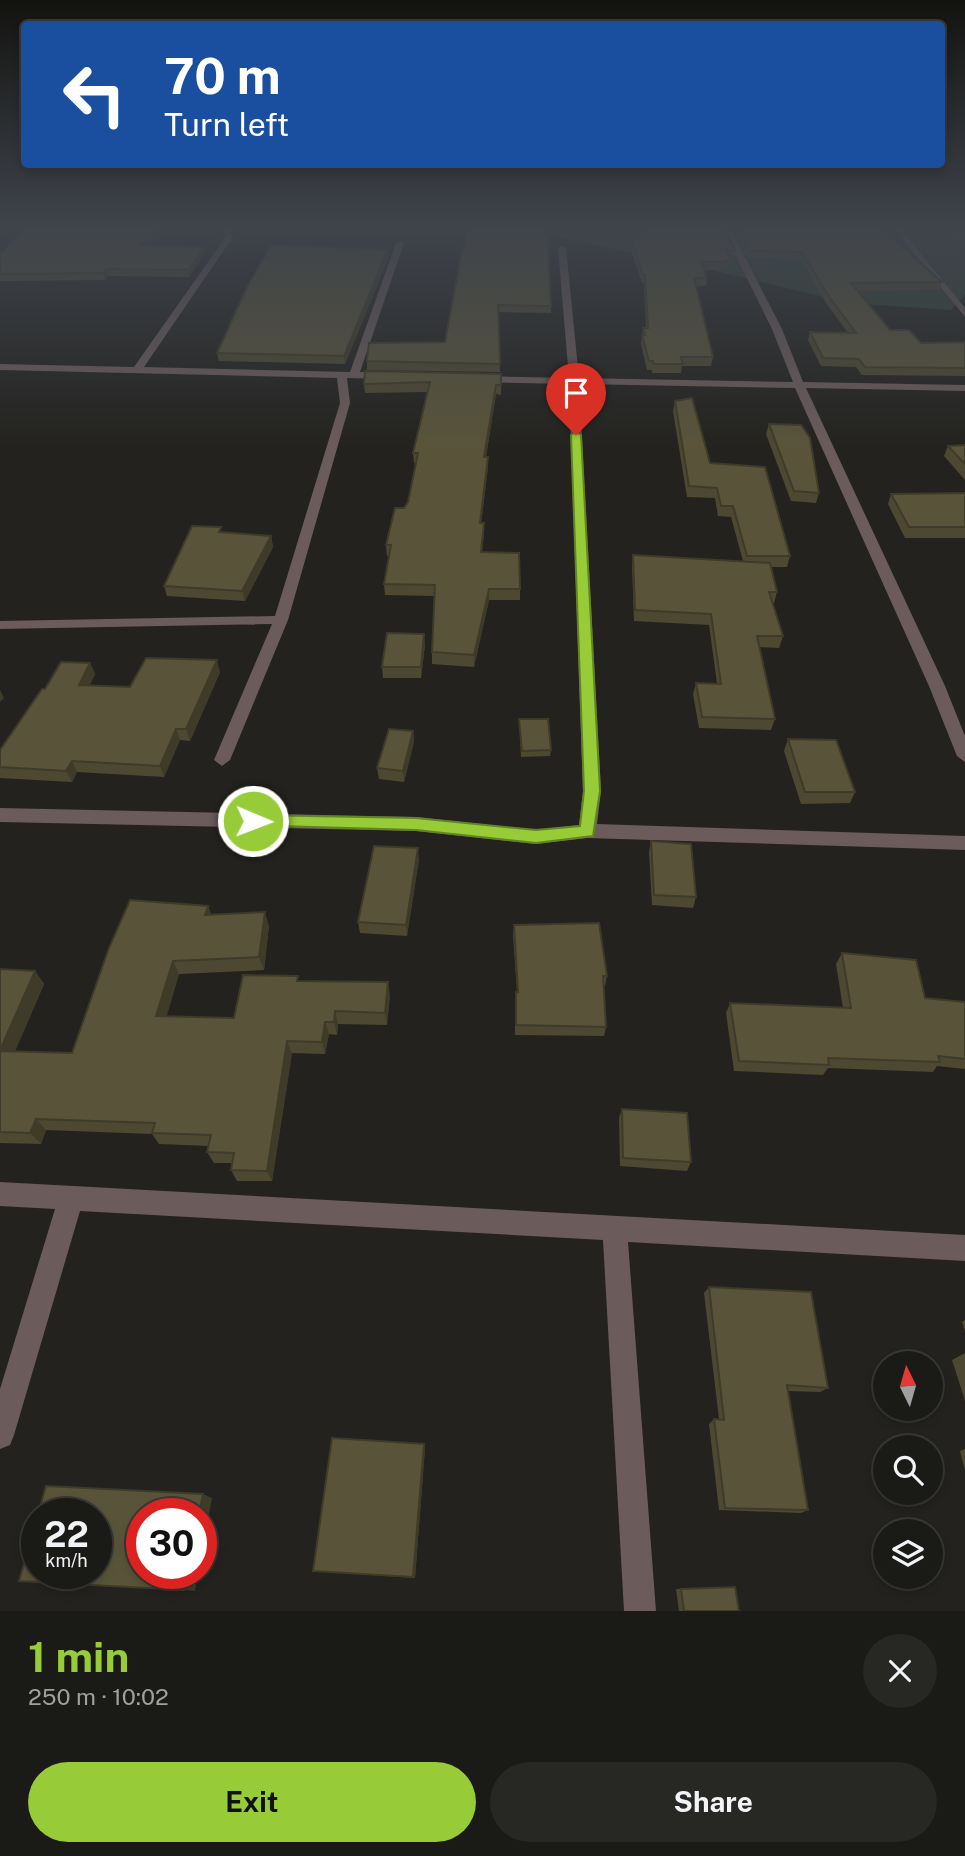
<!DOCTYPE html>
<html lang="en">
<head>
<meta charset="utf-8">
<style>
	body { margin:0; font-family:"Public Sans",sans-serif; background:#272723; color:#f1f3f6; height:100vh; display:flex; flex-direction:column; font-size:26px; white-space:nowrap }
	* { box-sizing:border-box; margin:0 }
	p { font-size:23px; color:#9fa1a1 }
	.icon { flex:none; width:38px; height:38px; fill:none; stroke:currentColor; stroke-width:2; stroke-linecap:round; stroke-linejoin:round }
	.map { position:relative; height:1611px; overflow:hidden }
	.panel { display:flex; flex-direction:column; background:#1a1a16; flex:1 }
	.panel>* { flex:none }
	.banner { position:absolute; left:21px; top:21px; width:924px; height:147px; border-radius:7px; box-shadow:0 4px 10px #0003,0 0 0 2px #383835; background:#1a4fa0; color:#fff; overflow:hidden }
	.needle { width:46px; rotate:355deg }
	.buttons { position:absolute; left:873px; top:1351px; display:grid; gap:14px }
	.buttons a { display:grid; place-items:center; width:70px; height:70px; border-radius:50%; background:#1a1a16; box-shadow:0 4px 10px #0003,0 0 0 2px #383835; font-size:35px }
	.speed { position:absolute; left:21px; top:1498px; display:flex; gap:14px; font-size:35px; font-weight:700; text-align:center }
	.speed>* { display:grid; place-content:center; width:91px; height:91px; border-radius:50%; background:#1a1a16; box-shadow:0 4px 10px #0003,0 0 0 2px #383835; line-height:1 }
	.speed small { font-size:18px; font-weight:400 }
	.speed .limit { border:10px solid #d22; background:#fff; color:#111 }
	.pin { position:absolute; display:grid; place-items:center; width:60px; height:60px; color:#fff; margin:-72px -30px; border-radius:50% 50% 50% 0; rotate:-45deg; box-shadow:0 0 7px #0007 }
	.pin .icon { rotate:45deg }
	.me { position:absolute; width:77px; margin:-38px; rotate:91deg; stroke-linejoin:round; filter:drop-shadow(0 0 5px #0008) }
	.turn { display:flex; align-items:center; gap:24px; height:147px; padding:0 28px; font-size:32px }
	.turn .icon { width:91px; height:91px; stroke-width:2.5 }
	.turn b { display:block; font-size:49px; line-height:60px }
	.round { display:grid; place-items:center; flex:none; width:74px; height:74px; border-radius:37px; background:#272723 }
	.head { display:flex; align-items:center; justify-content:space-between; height:119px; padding:0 28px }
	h1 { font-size:42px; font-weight:700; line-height:52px; color:#97cc38 }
	.cta { display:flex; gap:14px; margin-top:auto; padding:14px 28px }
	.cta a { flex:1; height:80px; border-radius:42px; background:#97cc38; color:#111; font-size:28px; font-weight:700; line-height:80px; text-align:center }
	.cta a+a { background:#272723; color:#f1f3f6 }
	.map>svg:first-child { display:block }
	.green { fill:#314232 }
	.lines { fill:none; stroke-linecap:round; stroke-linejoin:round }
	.minor { fill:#6b5c5b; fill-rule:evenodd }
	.wall { fill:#4d4831 }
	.shaded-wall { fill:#3e3b28 }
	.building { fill:#595439; stroke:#3e3b28; stroke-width:2 }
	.route { fill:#97cc38; stroke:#628524; stroke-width:2 }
</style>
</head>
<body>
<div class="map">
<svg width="965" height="1611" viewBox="0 0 965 1611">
	<rect width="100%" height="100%" fill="#23221e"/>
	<path class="green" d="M506,226H965V294L951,310L849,303L703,268Z"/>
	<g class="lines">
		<g class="minor">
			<path d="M227,226H235L231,230L233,237L144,367L350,372L396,243L400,241L404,243L360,372L388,373L393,376L388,379L347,378L350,403L288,620L230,760L222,766L214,760L272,624L0,629V621L275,616L340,403L337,378L0,370V364L134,367L220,245L225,237L223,229Z"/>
			<path d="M721,226H729L782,329L803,382L965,385V391L806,388L945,686L965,736V762L957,756L929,686L795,388L579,384L601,791L597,824L965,836V850L587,838L536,844L416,831L0,822V808L416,817L536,830L579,825L583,791L569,384L479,382L474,379L479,376L569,378L558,248L562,246L566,248L579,378L793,382L772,329Z"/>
			<path d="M892,226H898L965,308V317Z"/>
			<path d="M0,1182L965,1235V1261L628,1242L656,1611H624L603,1240L80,1211L14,1435L10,1445L0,1449V1389L55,1209L0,1206Z"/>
		</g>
	</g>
	<g class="wall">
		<path d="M175,226L149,245L205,253L189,277L108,276L105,280L0,281V254Z"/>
		<path d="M639,226H723L735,250L734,258H730L731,260L729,268H725L724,270H704L707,278L706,286H696L713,357L711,366H682L681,373H652V370H647L641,344L643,328H646L644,283H642L630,247L631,239H643Z"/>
		<path d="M731,226H879L942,282L939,289L857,291L890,330L921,343L965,342V376L862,375L856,367L821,366L808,340L810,332L848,333L826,303L801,259L748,258Z"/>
		<path d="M936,226H965V243H957Z"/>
		<path d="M389,256L345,364L219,361L217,353Z"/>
		<path d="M461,256L551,306V313L498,312L500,372L367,370V361L445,342Z"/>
		<path d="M501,374V395L496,394L486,457H488V467L481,523L484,534L482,552L520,589V600H489L474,667L432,664V652L434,596L385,595L384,584L389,556H387L386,545L408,502L416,463H414L413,453L427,392L365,393L364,384Z"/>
		<path d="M675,401L710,463L790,556L787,567H771L777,592L774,603H773L783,636L779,648L759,647L775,719L771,730L699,728L693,694L696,683H717L709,625L634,621L632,566L633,555L743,561L731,517L718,516L715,498L687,497L673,411Z"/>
		<path d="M769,424L819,493L816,503L791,501L766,434Z"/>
		<path d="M965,445V480L944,456L948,446Z"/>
		<path d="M965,493V538H905L888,504L891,494Z"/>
		<path d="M223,533L271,536L273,547L245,601L167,596L164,586Z"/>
		<path d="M424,634L425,645L421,678H383L382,667Z"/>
		<path d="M90,663L95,674L89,686L130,687L220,672L190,741L180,740L164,777L77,772L72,782L0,778V750L45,689Z"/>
		<path d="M519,719L551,750L550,756L521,757Z"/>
		<path d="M413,731L414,742L404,782L379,779L377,768Z"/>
		<path d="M788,739L855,792L850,803L801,804L784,751Z"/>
		<path d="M651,841L696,897L693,908L652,905L649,852Z"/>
		<path d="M419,859L407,936L360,933L358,922Z"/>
		<path d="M208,906L211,914L269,926L264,970L179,974L166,1017L234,1018L299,981L390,995L387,1025L338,1024L337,1035L329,1034L325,1054L292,1053L272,1181H237L231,1170L232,1163H214L207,1152L209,1146L159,1144L152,1134L46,1130L41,1144L0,1143V969L35,971L44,984L15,1051L72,1053Z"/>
		<path d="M514,925L607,976L605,986H603L606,1027L604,1036L515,1035V1002L516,992H517L513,935Z"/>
		<path d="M842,953L925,998L965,1002V1069L937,1066L933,1072L828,1068L823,1075L734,1071L726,1013L730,1003L843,1008L836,964Z"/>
		<path d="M622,1109L691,1162L687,1171L620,1166L619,1118Z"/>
		<path d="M709,1287L828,1388L820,1392L787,1391L808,1510L801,1513L719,1510L709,1424L714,1419H719L704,1293Z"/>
		<path d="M965,1320V1331L962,1322Z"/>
		<path d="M965,1353V1401L952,1360Z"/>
		<path d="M424,1444L425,1448L415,1578L313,1571Z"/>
		<path d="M965,1449V1471L960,1451Z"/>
		<path d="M676,1589H681L739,1611H679Z"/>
	</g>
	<g class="shaded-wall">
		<path d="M166,226H175L142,252L140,245Z"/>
		<path d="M204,247L205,253L189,277L188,270Z"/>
		<path d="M388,249L389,256L345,364L344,356Z"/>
		<path d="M106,269L108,276L105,280L103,273Z"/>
		<path d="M496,385V394L484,467V457Z"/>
		<path d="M488,457V467L480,534V523Z"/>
		<path d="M271,536L273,547L245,601L242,591Z"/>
		<path d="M489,589V600L474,667V655Z"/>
		<path d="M424,634L425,645L421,678V667Z"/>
		<path d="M217,660L220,672L190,741L186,729Z"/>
		<path d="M90,663L95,674L84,697L79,685Z"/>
		<path d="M0,690L4,698L0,702Z"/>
		<path d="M176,729L180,740L164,777L160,766Z"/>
		<path d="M413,731L414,742L404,782L403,771Z"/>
		<path d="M72,761L77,772L72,782L66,771Z"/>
		<path d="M418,848L419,859L407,936L406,925Z"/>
		<path d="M208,906L213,919L205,915Z"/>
		<path d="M265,912L269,926L264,970L259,957Z"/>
		<path d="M173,961L179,974L163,1029L156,1016Z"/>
		<path d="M35,971L44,984L10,1063L0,1051Z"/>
		<path d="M388,982L390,995L387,1025L385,1013Z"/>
		<path d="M335,1011L338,1024L337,1035L334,1022Z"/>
		<path d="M325,1022L329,1034L325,1054L322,1042Z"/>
		<path d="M287,1041L292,1053L272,1181L267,1171Z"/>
		<path d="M36,1119L46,1130L41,1144L30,1133Z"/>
		<path d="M424,1444L425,1448L415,1578L413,1577Z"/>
		<path d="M203,1494L212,1498L201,1557V1514H199Z"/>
		<path d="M188,1573H198L195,1591L184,1590Z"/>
	</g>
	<g class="building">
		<path d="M27,226H166L140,245L204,247L188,270L106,269L103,273L0,274V254Z"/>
		<path d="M469,226H547L551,306L498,305L500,364L367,361L369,343L445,342L461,256Z"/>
		<path d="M642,226H723L735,250H726L731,260H725L726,262H701L707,278H694L713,357H681L683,364H654L653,361H649L642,335H645L643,328H648L645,275H643L631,239H647Z"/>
		<path d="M736,226H879L942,282L851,283L890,330H909L921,343L965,342V368L865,367L859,359L823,358L810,332L856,333L828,295L802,252L749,251Z"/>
		<path d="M946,226H965V236H960Z"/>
		<path d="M271,245L388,249L344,356L217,353L247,287Z"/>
		<path d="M365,371L501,374V385H496L484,457H488L480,523H484L481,552L519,553L520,589H489L474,655L432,652L435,585L384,584L391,545H386L395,508H404L408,502L418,453H413L430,382L364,384Z"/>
		<path d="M692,398L710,463L765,467L790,556H747L733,506H721L717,488L689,486L675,401Z"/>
		<path d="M769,424L801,425L810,438L819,493L794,491Z"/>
		<path d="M965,445V464L948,446Z"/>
		<path d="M965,493V527H909L891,494Z"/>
		<path d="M192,526L221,527L219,532L271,536L242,591L164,586Z"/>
		<path d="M633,555L770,563L777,592H769L783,636H757L775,719L702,717L696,683L721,684L711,614L635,610Z"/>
		<path d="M387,633L424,634L421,667H382Z"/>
		<path d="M146,658L217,660L186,729H176L160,766L72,761L66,771L0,767V750L42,689H45L61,662L90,663L79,685L130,687Z"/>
		<path d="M519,719H548L551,750L522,751Z"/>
		<path d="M389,729L413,731L403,771L377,768Z"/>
		<path d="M788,739L836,740L855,792H805Z"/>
		<path d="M651,841L691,844L696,897L654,895Z"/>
		<path d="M374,846L418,848L406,925L358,922Z"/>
		<path d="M130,900L208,906L205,915L265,912L259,957L173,961L156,1016L234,1018L243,975L298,976L297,981L388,982L385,1013L335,1011L334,1022H325L322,1042L287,1041L267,1171L231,1170L234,1153L207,1152L211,1135L152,1133L155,1123L36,1119L30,1133L0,1132V1051L72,1053L109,948Z"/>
		<path d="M599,923L607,976H603L606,1027L516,1025V992H518L514,925Z"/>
		<path d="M842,953L916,960L925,998L965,1002V1059L938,1056L940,1062L828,1058L829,1065L739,1061L730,1003L851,1008Z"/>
		<path d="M0,969L35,971L0,1050Z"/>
		<path d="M622,1109L687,1113L691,1162L623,1158Z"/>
		<path d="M709,1287L811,1292L828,1388L787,1385L808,1510L725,1508L714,1419L724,1420Z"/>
		<path d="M332,1438L424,1444L413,1577L313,1571Z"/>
		<path d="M46,1486L203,1494L199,1514H142V1573H188L184,1590L19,1581L37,1519V1573H96V1514H38Z"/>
		<path d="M735,1587L739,1611H684L681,1589Z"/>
	</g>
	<linearGradient id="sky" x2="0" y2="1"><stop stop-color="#131310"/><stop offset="0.5" stop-color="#3f444c"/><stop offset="1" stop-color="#3f444c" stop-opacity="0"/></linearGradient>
	<rect width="965" height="451" fill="url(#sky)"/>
	<path class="route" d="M576,432L581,435L600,791L593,836L536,843L416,830L247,825L245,821L253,815L416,818L536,830L580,826L584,791L571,435Z"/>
</svg>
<div class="buttons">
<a><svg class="needle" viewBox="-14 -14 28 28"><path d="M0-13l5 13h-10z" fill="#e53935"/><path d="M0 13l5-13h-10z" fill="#9fa1a1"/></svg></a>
<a><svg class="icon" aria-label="search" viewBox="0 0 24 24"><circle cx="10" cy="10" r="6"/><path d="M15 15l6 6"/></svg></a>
<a><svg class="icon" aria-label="layers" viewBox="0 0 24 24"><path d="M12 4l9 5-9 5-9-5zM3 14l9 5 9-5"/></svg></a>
</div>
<div class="speed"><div>22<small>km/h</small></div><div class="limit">30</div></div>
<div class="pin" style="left:576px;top:435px;background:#d93025"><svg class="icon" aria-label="arrive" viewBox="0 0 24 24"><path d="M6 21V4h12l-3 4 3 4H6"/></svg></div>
<svg class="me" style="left:253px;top:821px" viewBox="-20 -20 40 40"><circle r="17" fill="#97cc38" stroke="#fff" stroke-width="3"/><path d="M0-11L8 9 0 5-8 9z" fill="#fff"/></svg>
<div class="banner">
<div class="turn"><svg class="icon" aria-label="left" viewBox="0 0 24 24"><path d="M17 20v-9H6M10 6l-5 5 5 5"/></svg><div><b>70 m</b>Turn left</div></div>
</div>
</div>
<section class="panel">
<div class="head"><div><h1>1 min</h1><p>250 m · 10:02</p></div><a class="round"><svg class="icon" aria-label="close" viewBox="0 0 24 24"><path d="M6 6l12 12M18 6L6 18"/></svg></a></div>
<div class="cta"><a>Exit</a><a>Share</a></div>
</section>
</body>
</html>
